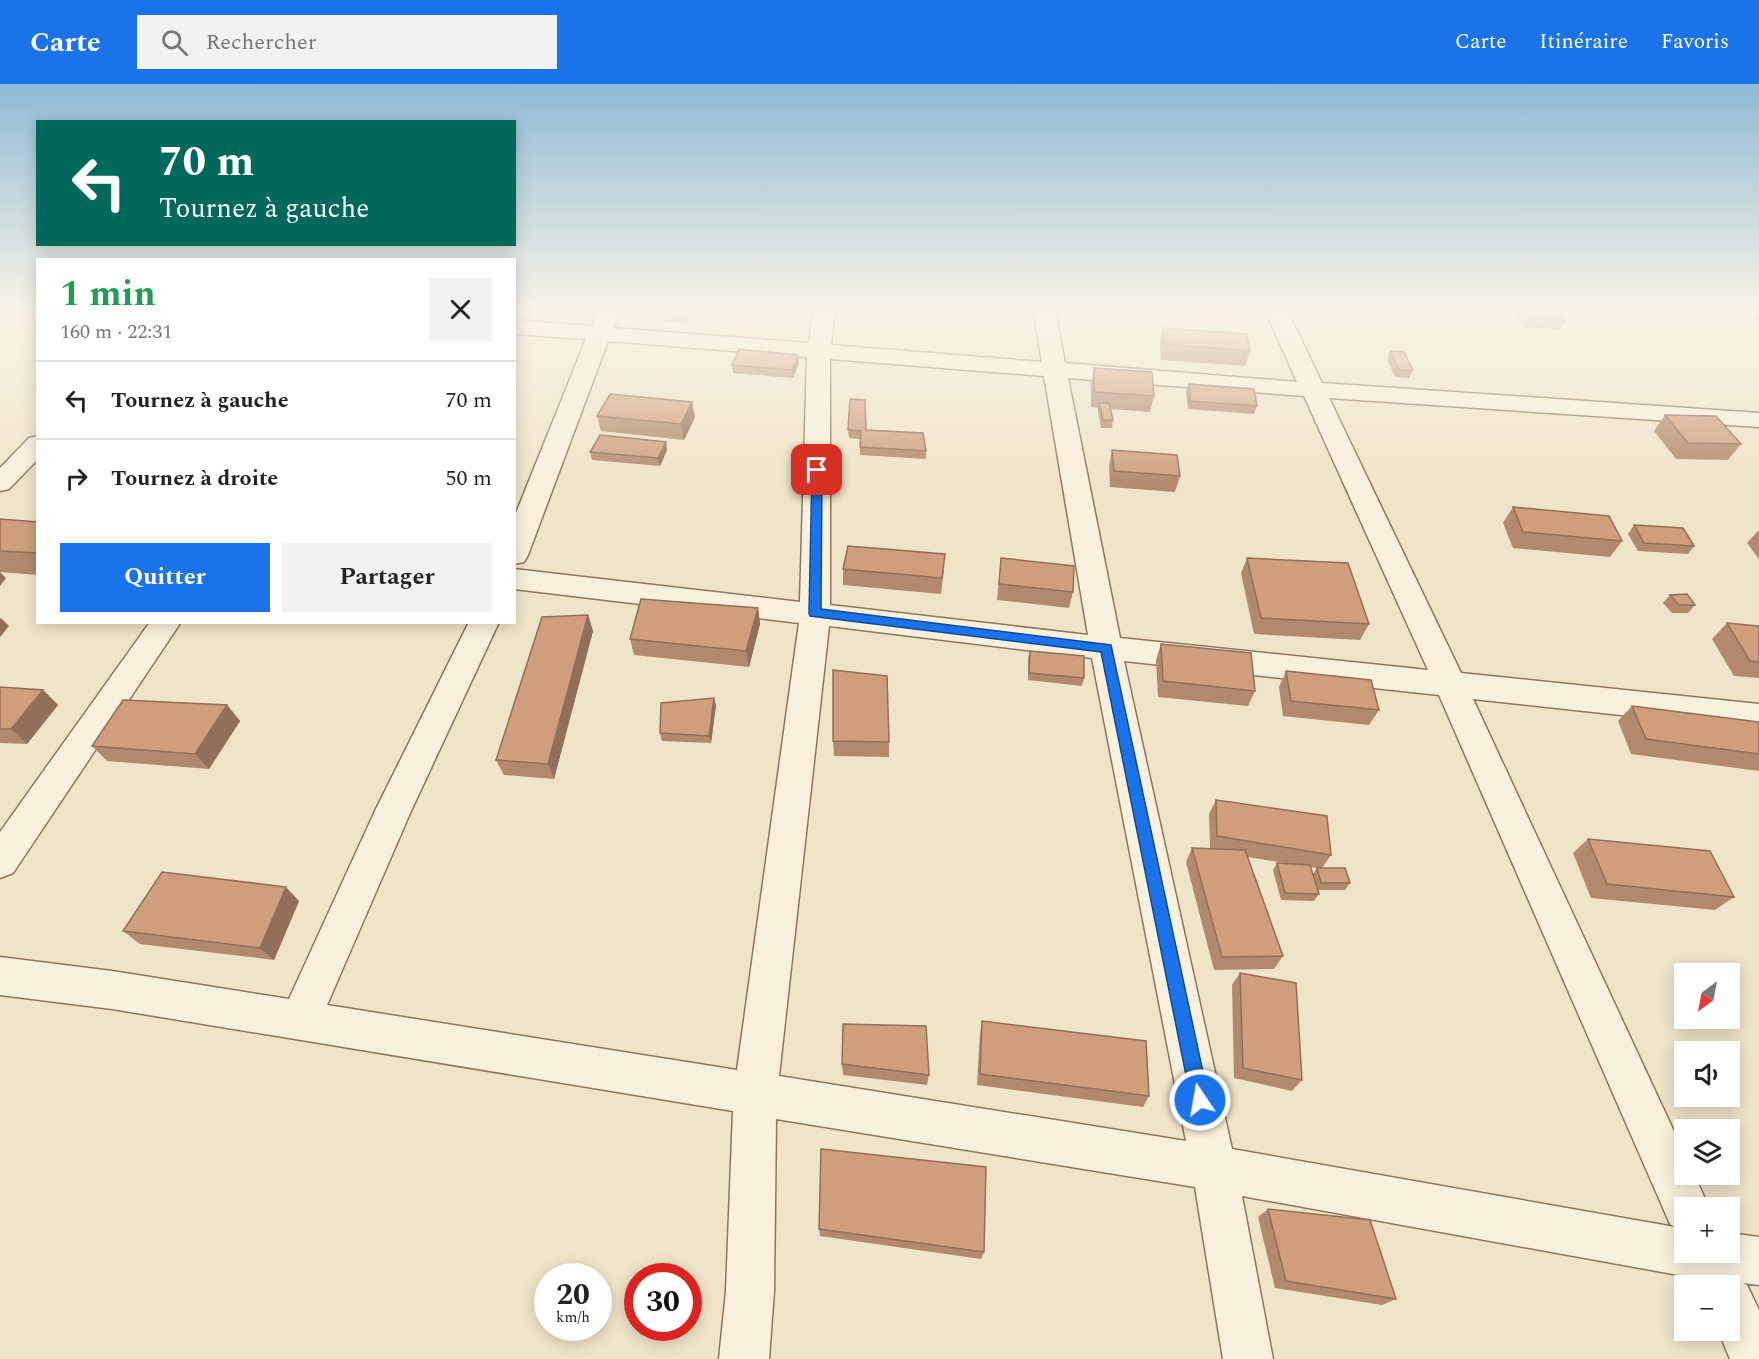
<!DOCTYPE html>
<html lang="fr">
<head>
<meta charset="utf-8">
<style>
	body { margin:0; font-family:Spectral,serif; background:#f2f2f2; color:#222; height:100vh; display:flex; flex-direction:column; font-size:22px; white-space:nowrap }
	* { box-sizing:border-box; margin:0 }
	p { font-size:20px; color:#767676 }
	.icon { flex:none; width:33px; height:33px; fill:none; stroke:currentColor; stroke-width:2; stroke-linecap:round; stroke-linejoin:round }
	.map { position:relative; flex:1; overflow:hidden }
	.panel { position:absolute; left:36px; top:174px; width:480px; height:366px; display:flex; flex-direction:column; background:#fff; border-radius:0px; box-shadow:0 3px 15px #0003 }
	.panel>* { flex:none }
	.banner { position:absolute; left:36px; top:36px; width:480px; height:126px; border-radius:0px; box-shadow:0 3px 15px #0003; background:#00695c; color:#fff; overflow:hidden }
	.needle { width:39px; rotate:212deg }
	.fabs { position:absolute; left:1674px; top:879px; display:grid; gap:12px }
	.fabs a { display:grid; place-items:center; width:66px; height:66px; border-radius:0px; background:#fff; box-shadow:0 3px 15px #0003; font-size:30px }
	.speed { position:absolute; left:534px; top:1179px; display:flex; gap:12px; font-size:30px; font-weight:700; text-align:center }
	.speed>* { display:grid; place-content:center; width:78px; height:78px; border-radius:50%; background:#fff; box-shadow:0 3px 15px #0003; line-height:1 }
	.speed small { font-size:15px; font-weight:400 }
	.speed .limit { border:9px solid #d22; background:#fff; color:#111 }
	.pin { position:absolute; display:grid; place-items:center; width:51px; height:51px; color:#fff; margin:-26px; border-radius:12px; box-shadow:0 3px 9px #0006 }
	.me { position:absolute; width:66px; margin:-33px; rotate:348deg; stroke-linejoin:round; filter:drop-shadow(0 0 4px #0008) }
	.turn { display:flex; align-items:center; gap:21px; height:126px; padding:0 24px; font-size:27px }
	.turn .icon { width:78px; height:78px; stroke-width:2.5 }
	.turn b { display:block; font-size:42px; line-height:51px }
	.round { display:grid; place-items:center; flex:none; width:63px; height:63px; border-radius:0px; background:#f2f2f2 }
	.overview { display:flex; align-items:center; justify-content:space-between; height:102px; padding:0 24px }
	h1 { font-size:36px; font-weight:700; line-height:45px; color:#1e9e55 }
	.primary-button { display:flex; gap:12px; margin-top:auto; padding:12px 24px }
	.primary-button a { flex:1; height:69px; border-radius:0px; background:#1a73e8; color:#fff; font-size:24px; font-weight:700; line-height:69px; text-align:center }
	.primary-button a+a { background:#f2f2f2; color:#222 }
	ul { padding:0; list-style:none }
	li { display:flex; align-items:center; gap:18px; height:78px; padding:0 24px; border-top:2px solid #e0e0e0 }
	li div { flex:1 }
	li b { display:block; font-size:22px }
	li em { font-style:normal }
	header { display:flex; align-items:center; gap:36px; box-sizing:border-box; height:84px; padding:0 30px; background:#1a73e8; color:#fff }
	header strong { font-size:28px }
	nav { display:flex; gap:33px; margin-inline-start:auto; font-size:21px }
	.search { width:420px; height:54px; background:#f2f2f2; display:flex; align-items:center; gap:15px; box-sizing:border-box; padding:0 21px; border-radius:0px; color:#767676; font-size:22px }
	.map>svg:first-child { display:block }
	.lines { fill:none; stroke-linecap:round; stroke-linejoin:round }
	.minor-casing { stroke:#8d765c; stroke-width:3 }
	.minor { fill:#faf1dc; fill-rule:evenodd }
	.wall { fill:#b2896c; fill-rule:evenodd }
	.shaded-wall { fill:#916f58 }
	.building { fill:#cf9f7d; stroke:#916f58; stroke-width:1.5 }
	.route { fill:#1a73e8; stroke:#114b97; stroke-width:1.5 }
</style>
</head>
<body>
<header>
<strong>Carte</strong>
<div class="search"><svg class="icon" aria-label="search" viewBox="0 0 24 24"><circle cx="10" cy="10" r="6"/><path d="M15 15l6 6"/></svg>Rechercher</div>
<nav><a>Carte</a><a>Itinéraire</a><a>Favoris</a></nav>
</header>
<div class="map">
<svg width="1759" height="1275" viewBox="0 0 1759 1275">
	<rect width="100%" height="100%" fill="#f0e4c8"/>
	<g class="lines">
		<defs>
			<g id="minor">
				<path d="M598,226H620L613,244L809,259L813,226H835L831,261L1042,278L1033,226H1055L1065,279L1297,298L1265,226H1287L1322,299L1759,329V343L1329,314L1461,589L1759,620V646L1473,615L1684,1069V1090H1694L1709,1124H1684V1168H1730V1149L1759,1153V1201L1743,1199L1747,1201L1759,1226V1275H1730L1718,1246H1730V1202H1712L1724,1196L1684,1192L1242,1112L1273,1275H1223L1195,1103L776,1035L774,1207L769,1275H719L726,1207L733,1027L112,925L0,911V873L112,887L289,915L375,727L469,538H499L411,727L327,921L737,986L799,539L514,505V485L800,518L807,273L608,257L528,471L524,478L514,480V434L586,255L514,250V236L592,242ZM830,275L1044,292L1088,551L830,521ZM1068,294L1304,312L1428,586L1120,554ZM829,542L1092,574L1186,1057L779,992ZM1124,577L1439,611L1670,1140L1675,1143L1232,1065Z"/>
				<path d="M38,352V375L9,405L0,407V384L29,354Z"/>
				<path d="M150,538H181L13,789L0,794V748Z"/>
			</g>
		</defs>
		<use href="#minor" class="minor-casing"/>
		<use href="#minor" class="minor"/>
	</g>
	<g class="wall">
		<path d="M628,226L692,227L685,239L630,234Z"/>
		<path d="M1513,226H1557L1566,237L1561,245L1525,244Z"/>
		<path d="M1650,226H1705L1707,228L1701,236L1659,235Z"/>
		<path d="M1759,226V237L1754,233Z"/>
		<path d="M1163,244L1250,267L1245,282L1161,276L1160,259Z"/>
		<path d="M1390,267L1413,286L1409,294L1395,293L1387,275Z"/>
		<path d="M799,279L793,294L733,289L732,281Z"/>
		<path d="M1094,284L1154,312L1150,328L1111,325L1113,336L1112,344H1101L1098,327V324L1091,323V300Z"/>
		<path d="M1189,300L1257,322L1254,330L1188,325L1186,308Z"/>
		<path d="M1665,331L1741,360L1728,376L1676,375L1654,347Z"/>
		<path d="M597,332L695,333L684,356L601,347Z"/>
		<path d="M848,346H866L926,367V375L860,371V355L849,354Z"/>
		<path d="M666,358L667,366L660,382L592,376L590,368Z"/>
		<path d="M1112,366L1180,392L1175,408L1110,403L1109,382Z"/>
		<path d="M1513,423L1622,457L1610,473L1513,464L1503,439Z"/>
		<path d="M0,435L38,438V491L0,488Z"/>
		<path d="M1634,441L1694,462L1688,470L1638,467L1628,450Z"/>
		<path d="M1759,446V475L1747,459Z"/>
		<path d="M1001,474L1073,508L1069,524L997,516Z"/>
		<path d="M1247,474L1369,540L1360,556L1254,550L1241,489Z"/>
		<path d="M843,485L944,486L941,510L843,501Z"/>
		<path d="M1670,511L1695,521L1688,529H1672L1663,519Z"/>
		<path d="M758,524L760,540L749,583L634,571L630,555Z"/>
		<path d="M588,531L593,547L554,695L504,691L496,676Z"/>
		<path d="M1727,539L1759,542V594L1734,592L1712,555Z"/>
		<path d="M1161,560L1255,607L1248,622L1158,613L1156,576Z"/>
		<path d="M1030,567L1084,594L1082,602L1028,596V574Z"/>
		<path d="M1286,587L1379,626L1369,641L1283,632L1279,603Z"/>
		<path d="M0,603L43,606L58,621L27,660L0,659Z"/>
		<path d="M227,621L240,637L209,685L107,677L92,662Z"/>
		<path d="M716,621L711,659L662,657L660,649Z"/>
		<path d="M1632,622L1759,638V687L1631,670L1618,637Z"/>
		<path d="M833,657L889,658V673L834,672Z"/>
		<path d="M1216,716L1331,771L1322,784L1350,799L1345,806H1318L1319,810L1314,817L1281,816L1273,786L1277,779L1291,780L1248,773L1283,872L1274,885L1214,886L1186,778L1192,764H1210L1209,730ZM1311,783L1317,784L1313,790Z"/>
		<path d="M1588,755L1734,813L1715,826L1591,814L1573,769Z"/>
		<path d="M299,817L274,876L140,860L123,847Z"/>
		<path d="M1240,889L1302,996L1292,1007L1234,994L1232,901Z"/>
		<path d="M982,937L1149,1012L1143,1023L977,1001L980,949Z"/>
		<path d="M842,980L929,991L927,1001L843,991Z"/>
		<path d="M1268,1125L1396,1215L1382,1221L1275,1204L1258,1133Z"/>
		<path d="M819,1145L984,1168L981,1175L820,1152Z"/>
	</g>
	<g class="shaded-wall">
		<path d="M687,226H691L692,227L685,239L684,231Z"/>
		<path d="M798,271L799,279L793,294L792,286Z"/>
		<path d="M692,318L695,333L684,356L681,340Z"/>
		<path d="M666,358L667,366L660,382L658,374Z"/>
		<path d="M0,488L6,494L0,502Z"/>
		<path d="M758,524L760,540L749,583L746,567Z"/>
		<path d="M588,531L593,547L554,695L548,680Z"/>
		<path d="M1,534L9,542L0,553V535Z"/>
		<path d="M43,606L58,621L27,660L11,645Z"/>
		<path d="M714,614L716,621L711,659L709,652Z"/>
		<path d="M227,621L240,637L209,685L195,670Z"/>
		<path d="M286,803L299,817L274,876L260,864Z"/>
	</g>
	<g class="building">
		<path d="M628,226H687L684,231Z"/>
		<path d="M1523,226H1557L1566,237L1529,236Z"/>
		<path d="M1662,226H1705L1707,228L1664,227Z"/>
		<path d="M1163,244L1247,250L1250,267L1164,260Z"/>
		<path d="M739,265L798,271L792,286L732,281Z"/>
		<path d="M1390,267L1404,268L1413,286H1399Z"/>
		<path d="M1094,284L1152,288L1154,312L1094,308Z"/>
		<path d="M1189,300L1254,305L1257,322L1190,317Z"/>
		<path d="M610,310L692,318L681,340L597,332Z"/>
		<path d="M850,315L865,316L866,346L923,349L926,367L860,363L861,347L848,346Z"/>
		<path d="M1099,319H1109L1113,336H1103Z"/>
		<path d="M1665,331L1716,332L1741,360L1688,359Z"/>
		<path d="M600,351L666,358L658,374L590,368Z"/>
		<path d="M1112,366L1177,371L1180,392L1114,387Z"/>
		<path d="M1513,423L1609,432L1622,457L1523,448Z"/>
		<path d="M0,435L38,438V469L0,467Z"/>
		<path d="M1634,441L1683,444L1694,462L1644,459Z"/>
		<path d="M848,462L945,470L942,494L843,485Z"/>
		<path d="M1001,474L1074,482L1073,508L999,500Z"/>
		<path d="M1247,474L1348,479L1369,540L1261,534Z"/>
		<path d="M1687,510L1695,521H1679L1670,511Z"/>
		<path d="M641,515L758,524L746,567L630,555Z"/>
		<path d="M588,531L548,680L496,676L542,533Z"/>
		<path d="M1727,539L1759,542V578L1750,577Z"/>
		<path d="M1161,560L1251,569L1255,607L1163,597Z"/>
		<path d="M1030,567L1084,572V594L1029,589Z"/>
		<path d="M833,586L887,592L889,658L833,657Z"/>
		<path d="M1286,587L1371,596L1379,626L1291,617Z"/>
		<path d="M0,603L43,606L11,645H0Z"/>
		<path d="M714,614L709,652L660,649L661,619Z"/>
		<path d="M123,616L227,621L195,670L92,662Z"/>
		<path d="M1632,622L1759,638V670L1646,655Z"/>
		<path d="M1216,716L1327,732L1331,771L1217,752Z"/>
		<path d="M1588,755L1710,767L1734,813L1607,800Z"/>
		<path d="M1192,764L1245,766L1283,872L1222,873Z"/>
		<path d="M1277,779L1310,781L1319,810L1285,809Z"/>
		<path d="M1317,784H1345L1350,799H1321Z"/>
		<path d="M162,788L286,803L260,864L123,847Z"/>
		<path d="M1240,889L1296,899L1302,996L1243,984Z"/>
		<path d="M982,937L1146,957L1149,1012L980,990Z"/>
		<path d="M843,940L926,942L929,991L842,980Z"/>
		<path d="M821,1065L986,1083L984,1168L819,1145Z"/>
		<path d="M1268,1125L1370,1136L1396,1215L1286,1197Z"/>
	</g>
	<linearGradient id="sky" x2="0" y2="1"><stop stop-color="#8fbad6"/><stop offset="0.56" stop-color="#f8f3e6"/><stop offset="1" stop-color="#f8f3e6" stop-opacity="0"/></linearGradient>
	<rect width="1759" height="404" fill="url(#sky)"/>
	<path class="route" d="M817,383L822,386L821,525L1111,561L1209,1016L1207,1023L1200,1025L1194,1023L1191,1016L1101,568L810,532L809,529L812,386Z"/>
</svg>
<div class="fabs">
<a><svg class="needle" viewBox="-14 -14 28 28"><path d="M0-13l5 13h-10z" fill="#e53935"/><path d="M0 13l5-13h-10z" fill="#767676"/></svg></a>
<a><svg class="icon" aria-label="sound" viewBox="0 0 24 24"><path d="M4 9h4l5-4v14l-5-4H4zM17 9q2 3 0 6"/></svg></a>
<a><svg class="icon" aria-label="layers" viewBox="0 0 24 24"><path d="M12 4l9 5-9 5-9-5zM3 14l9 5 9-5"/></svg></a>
<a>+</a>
<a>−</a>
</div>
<div class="speed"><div>20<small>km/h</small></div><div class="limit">30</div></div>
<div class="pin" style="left:817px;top:386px;background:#d93025"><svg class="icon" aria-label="arrive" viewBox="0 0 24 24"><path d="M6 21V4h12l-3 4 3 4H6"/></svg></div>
<svg class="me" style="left:1200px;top:1016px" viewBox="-20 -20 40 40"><circle r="17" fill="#1a73e8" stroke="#fff" stroke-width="3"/><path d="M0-11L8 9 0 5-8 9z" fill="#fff"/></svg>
<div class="banner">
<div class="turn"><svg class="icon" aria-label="left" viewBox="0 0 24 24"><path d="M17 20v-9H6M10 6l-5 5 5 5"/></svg><div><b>70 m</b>Tournez à gauche</div></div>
</div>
<section class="panel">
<div class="overview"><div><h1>1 min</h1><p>160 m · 22:31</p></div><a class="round"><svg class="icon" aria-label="close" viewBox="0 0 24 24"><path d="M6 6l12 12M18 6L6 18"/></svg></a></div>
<ul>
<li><svg class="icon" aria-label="left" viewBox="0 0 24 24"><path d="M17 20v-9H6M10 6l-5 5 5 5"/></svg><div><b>Tournez à gauche</b></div><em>70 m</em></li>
<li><svg class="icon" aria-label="right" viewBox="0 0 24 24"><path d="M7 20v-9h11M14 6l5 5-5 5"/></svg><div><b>Tournez à droite</b></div><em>50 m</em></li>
</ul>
<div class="primary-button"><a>Quitter</a><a>Partager</a></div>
</section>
</div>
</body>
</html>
